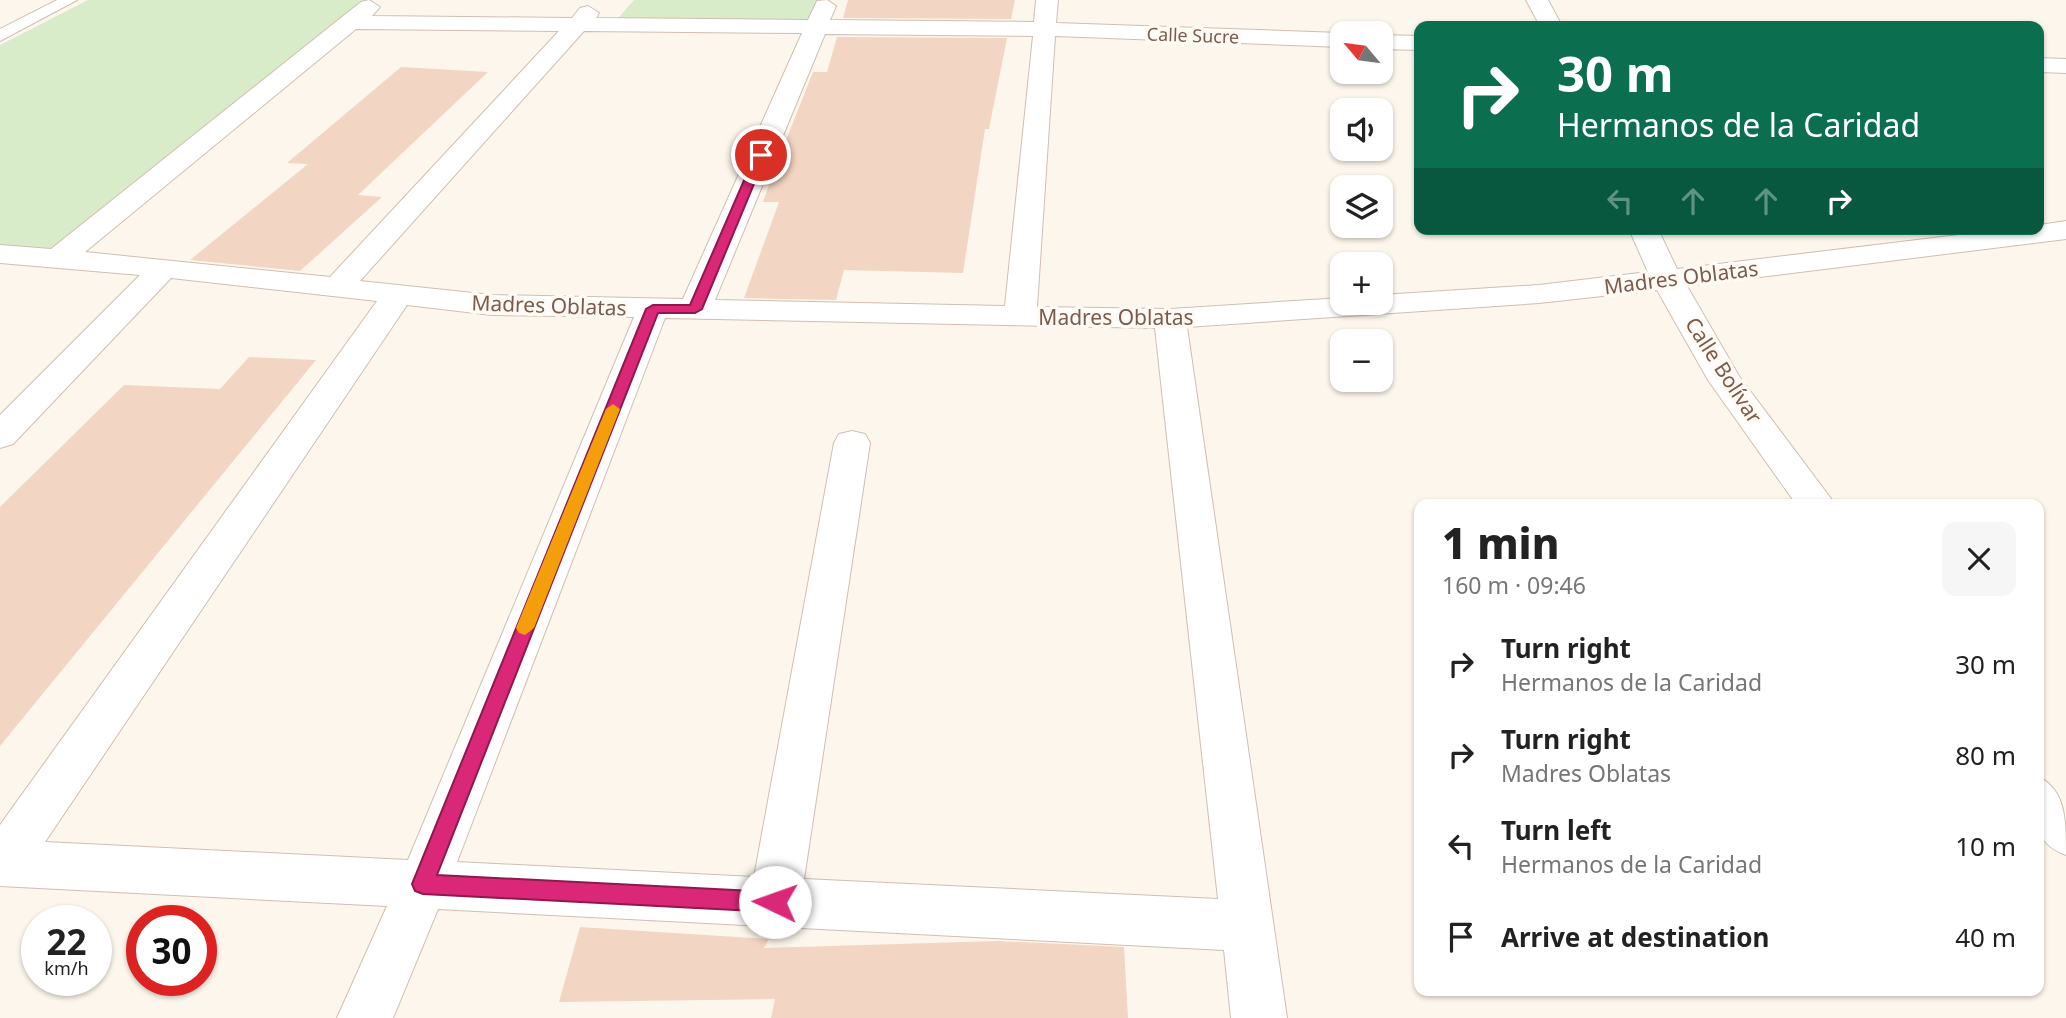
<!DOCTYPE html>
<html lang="en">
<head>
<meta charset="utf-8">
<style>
	body { margin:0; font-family:"Noto Sans",sans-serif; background:#f6f6f6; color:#222; height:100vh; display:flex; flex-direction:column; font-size:26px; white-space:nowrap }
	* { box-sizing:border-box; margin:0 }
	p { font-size:23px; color:#767676 }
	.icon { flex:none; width:38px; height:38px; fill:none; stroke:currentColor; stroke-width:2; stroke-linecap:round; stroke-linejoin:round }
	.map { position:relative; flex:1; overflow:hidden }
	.drawer { position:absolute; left:1414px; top:499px; width:630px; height:497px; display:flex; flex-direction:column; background:#fff; border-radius:14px; box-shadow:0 2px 5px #0004 }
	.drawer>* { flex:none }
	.guide { position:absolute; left:1414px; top:21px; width:630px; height:214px; border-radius:14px; box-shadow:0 2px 5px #0004; background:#0b6e4f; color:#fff; overflow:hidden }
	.needle { width:46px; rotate:299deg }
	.fabs { position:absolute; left:1330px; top:21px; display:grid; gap:14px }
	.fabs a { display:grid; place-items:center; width:63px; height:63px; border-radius:14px; background:#fff; box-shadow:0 2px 5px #0004; font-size:35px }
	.speed { position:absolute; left:21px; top:905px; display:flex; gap:14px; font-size:35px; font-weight:700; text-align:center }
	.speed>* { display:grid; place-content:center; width:91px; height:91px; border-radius:50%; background:#fff; box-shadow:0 2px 5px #0004; line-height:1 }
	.speed small { font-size:18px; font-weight:400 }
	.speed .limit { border:10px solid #d22; background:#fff; color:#111 }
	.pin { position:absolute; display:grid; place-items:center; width:60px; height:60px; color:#fff; margin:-30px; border:4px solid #fff; border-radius:50%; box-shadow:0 2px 7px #0007 }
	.me { position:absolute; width:77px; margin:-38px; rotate:273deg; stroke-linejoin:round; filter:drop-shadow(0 0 5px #0008) }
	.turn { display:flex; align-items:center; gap:24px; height:147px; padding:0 28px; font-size:32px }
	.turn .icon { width:91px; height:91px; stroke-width:2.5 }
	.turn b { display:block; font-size:49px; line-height:60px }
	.lanes { display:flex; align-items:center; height:66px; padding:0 28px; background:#0003; justify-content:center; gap:35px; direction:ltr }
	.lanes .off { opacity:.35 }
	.round { display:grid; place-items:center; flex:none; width:74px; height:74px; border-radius:14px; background:#f6f6f6 }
	.headline { display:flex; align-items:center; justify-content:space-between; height:119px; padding:0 28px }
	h1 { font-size:42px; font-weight:800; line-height:52px }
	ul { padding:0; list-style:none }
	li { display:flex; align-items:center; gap:21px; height:91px; padding:0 28px }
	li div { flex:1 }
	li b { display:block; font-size:26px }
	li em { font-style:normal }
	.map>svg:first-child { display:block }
	.green { fill:#d8ecc9 }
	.building { fill:#f3d5c3 }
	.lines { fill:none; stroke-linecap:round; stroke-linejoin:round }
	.service-casing { stroke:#d1beb0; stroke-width:2 }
	.minor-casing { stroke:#d1beb0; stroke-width:2 }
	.service { fill:#fff; fill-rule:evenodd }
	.minor { fill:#fff; fill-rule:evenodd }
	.route { fill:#db2777; stroke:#8e194d; stroke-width:2 }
	.slow { fill:#f59e0b }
	.labels { text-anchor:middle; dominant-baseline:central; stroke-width:7; stroke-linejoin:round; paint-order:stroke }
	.far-street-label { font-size:18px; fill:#7a5c4d; stroke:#fffaf3 }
	.street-label { font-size:21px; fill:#7a5c4d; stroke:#fffaf3 }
</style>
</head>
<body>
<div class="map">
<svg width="2066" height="1018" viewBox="0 0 2066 1018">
	<rect width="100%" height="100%" fill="#fdf6ec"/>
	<g class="green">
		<path d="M88,0H365L58,259L0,254V45Z"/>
		<path d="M634,0H819L807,27L612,25Z"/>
	</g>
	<g class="building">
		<path d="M848,0H1015L1011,19L843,18Z"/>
		<path d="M837,37L1007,38L989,129H985L963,273L844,270L836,300L744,298L779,202H763L775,168L813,72H827Z"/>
		<path d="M401,67L488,72L358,195L382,197L300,271L190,260L308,164L287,163Z"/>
		<path d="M249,357L316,360L0,746V507L124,385L220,389Z"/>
		<path d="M580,927L769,939L764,948L998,941L1124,947L1128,1018H771L775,999L559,1002Z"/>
	</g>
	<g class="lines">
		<defs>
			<path id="service" d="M57,0H77L0,41V29Z"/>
			<g id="minor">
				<path d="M369,0L380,7L372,16L572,18L580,8L588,6L599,13L596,18L808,20L817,1L827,0L836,6L830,20L1034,22L1036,0H1058L1056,23L1342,33V47L1055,36L1037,307L1170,309L1342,298V303H1381V295L1539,285L1648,272L1629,229H1658L1677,269L2008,229H2039V225L2066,221V239L1687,286L1739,376L1835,504H1796L1708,380L1657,290L1539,303L1187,327L1287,1018H1231L1224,950L438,909L393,1018H337L387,906L0,886V825L377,301L171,278L13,444L0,448V415L140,275L0,263V245L51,249L342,17L361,2ZM356,29L559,31L330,277L85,252ZM584,31L802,33L683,299L492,295L360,281ZM825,34L1033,36L1005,306L715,300ZM407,305L492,315L634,317L408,860L45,842ZM665,318L1155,328L1218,899L804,879L870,443L865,434L852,431L839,434L834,443L754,877L457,862Z"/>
				<path d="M1526,0H1548L1562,26H1540Z"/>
				<path d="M1381,35L1419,36V50L1381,49Z"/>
				<path d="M2039,58L2066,59V73L2039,72Z"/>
				<path d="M2039,777C2066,791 2066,820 2066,855C2028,841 2037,812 2039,777Z"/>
			</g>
		</defs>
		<use href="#service" class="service-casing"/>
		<use href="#minor" class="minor-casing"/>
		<use href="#service" class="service"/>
		<use href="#minor" class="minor"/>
	</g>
	<path class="route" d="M761,152L766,155L702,309L695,313H658L437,875L775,892L782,895L786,902L782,909L775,912L423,894L415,891L412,884L646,309L653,305H690L755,155Z"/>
	<path class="slow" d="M613,404L620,409L534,628L525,635L519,633L516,628L606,409Z"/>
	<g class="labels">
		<g class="far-street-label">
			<text transform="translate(1193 35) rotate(2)">Calle Sucre</text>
		</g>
		<g class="street-label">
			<text transform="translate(1681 277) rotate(-7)">Madres Oblatas</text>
			<text transform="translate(549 305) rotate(2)">Madres Oblatas</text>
			<text x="1116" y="317">Madres Oblatas</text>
			<text transform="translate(1724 370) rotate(57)">Calle Bolívar</text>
		</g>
	</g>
</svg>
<div class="fabs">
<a><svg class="needle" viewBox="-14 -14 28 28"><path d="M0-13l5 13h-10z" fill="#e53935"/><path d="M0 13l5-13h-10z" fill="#767676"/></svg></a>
<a><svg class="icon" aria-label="sound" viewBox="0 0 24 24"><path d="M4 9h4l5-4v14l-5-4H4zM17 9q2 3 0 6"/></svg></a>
<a><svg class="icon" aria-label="layers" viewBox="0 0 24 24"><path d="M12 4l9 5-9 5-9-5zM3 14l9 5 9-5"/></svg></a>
<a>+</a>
<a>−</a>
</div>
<div class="speed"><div>22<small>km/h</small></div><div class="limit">30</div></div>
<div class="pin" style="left:761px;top:155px;background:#d93025"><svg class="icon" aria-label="arrive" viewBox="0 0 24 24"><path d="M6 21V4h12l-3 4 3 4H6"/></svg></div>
<svg class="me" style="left:775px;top:902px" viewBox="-20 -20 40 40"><circle r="19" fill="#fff"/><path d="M0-13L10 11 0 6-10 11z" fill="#db2777"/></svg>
<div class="guide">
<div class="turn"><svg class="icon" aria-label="right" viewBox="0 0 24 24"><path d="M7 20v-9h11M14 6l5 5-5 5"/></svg><div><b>30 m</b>Hermanos de la Caridad</div></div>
<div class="lanes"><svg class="icon off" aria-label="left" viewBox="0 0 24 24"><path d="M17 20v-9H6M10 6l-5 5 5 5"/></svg><svg class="icon off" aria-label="ahead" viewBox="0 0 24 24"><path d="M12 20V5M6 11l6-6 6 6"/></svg><svg class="icon off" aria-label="ahead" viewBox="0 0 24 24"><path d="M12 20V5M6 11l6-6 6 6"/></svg><svg class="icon" aria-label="right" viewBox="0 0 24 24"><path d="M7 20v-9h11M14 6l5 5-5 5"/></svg></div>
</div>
<section class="drawer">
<div class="headline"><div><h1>1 min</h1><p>160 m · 09:46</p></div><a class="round"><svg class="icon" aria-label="close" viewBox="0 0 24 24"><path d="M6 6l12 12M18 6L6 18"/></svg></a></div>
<ul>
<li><svg class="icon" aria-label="right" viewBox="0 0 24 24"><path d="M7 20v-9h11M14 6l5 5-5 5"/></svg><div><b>Turn right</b><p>Hermanos de la Caridad</p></div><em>30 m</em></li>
<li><svg class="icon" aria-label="right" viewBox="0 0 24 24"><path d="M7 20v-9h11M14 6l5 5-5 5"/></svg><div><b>Turn right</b><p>Madres Oblatas</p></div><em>80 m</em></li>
<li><svg class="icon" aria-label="left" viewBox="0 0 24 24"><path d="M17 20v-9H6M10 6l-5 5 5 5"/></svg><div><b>Turn left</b><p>Hermanos de la Caridad</p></div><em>10 m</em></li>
<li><svg class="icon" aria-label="arrive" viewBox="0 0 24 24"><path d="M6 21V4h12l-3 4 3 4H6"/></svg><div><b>Arrive at destination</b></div><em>40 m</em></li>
</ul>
</section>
</div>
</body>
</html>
